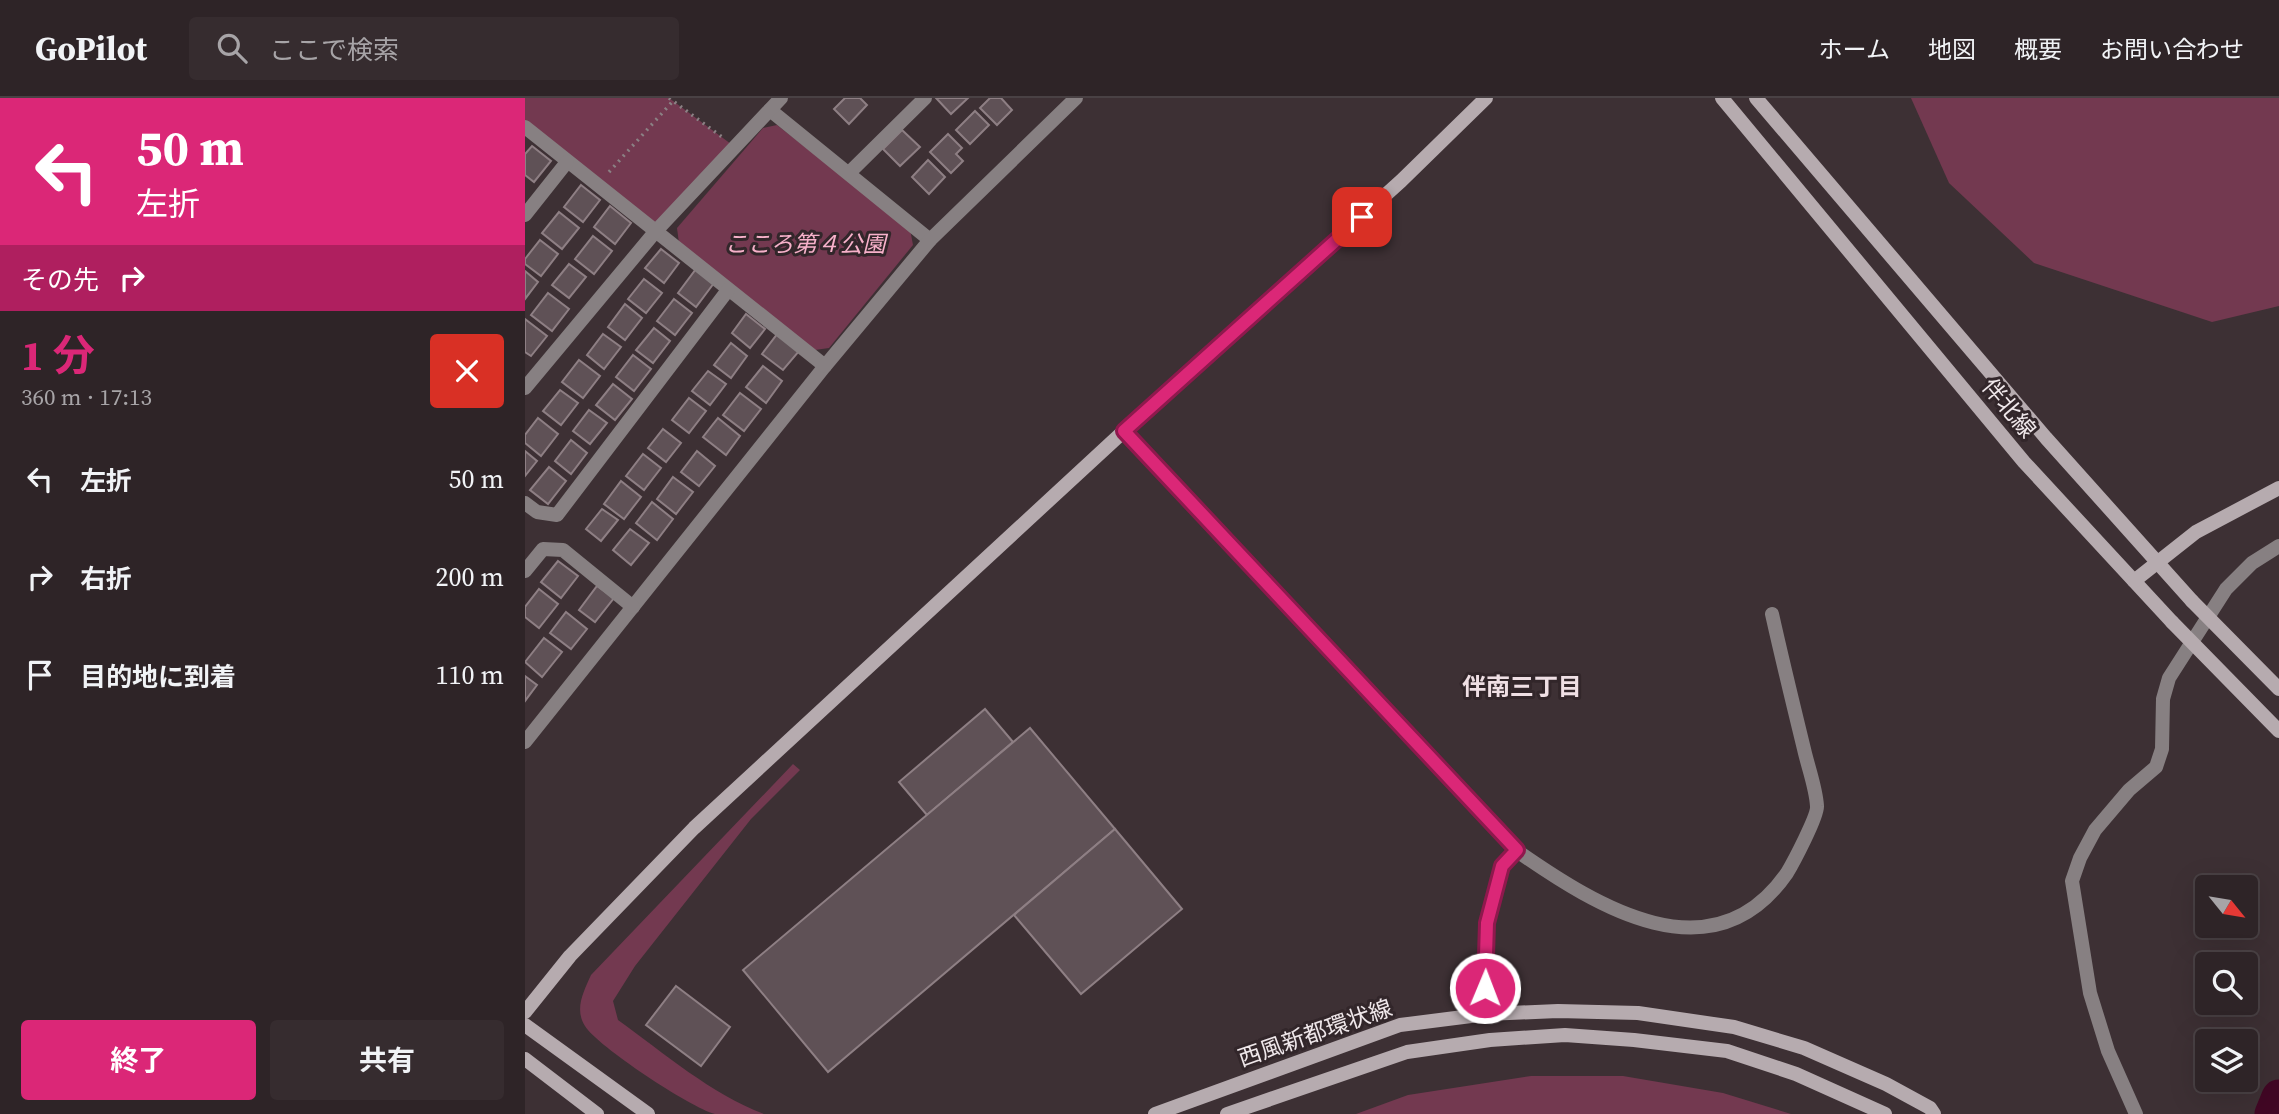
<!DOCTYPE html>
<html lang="ja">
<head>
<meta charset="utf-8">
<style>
	body { margin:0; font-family:"Source Serif 4","Noto Sans JP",serif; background:#362c2f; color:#f1f3f6; height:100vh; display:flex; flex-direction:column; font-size:26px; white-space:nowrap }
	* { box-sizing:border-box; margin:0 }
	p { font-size:23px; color:#a7a4a7 }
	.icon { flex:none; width:38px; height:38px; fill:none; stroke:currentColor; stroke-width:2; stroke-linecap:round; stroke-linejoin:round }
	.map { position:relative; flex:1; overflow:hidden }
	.side { display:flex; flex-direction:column; background:#2e2427; width:525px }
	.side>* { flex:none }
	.hud { background:#db2777; color:#fff; overflow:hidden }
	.needle { width:46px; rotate:120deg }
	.fabs { position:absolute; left:1670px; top:777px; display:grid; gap:14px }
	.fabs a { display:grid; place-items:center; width:63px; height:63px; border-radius:7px; background:#2e2427; box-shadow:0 7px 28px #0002,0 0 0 2px #494144; font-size:35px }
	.pin { position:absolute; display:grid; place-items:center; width:60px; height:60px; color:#fff; margin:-30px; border-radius:14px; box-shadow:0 4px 10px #0006 }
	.me { position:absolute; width:77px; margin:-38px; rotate:1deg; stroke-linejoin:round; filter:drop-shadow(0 0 5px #0008) }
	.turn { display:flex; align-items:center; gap:24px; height:147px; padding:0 21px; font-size:32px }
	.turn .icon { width:91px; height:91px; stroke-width:2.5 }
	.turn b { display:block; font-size:49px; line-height:60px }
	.then { display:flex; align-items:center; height:66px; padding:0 21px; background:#0003; gap:14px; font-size:26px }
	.round { display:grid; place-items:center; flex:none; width:74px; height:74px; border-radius:7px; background:#362c2f }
	.headline { display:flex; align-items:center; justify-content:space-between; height:119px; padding:0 21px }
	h1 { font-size:42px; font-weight:700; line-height:52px; color:#db2777 }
	.button { display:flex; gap:14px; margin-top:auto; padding:14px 21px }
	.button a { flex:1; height:80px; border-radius:7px; background:#db2777; color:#fff; font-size:28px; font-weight:700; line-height:80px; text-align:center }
	.button a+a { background:#362c2f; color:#f1f3f6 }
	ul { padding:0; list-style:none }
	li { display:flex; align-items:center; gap:21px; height:98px; padding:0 21px }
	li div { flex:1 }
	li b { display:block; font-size:26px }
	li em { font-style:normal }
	header { display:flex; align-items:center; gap:42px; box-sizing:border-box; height:98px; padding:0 35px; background:#2e2427; border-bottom:2px solid #494144 }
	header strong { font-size:33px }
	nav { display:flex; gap:38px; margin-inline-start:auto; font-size:24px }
	.search { width:490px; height:63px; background:#362c2f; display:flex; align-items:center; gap:18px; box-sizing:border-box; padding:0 24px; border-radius:7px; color:#a7a4a7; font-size:26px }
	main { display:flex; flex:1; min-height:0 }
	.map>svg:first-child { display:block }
	.green { fill:#733950 }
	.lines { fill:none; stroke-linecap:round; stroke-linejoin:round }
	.river { stroke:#410724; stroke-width:35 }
	.building { fill:#5f5156; stroke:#8e7f84; stroke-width:2 }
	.path { stroke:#8b8184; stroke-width:3.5; stroke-dasharray:2 5; stroke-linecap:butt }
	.street { stroke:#878082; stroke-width:14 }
	.secondary { stroke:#b6abaf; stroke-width:14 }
	.secondary-bridge { stroke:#b6abaf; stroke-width:14 }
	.route-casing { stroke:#8e194d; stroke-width:18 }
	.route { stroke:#db2777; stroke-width:12 }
	.labels { text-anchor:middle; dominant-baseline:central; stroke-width:6; stroke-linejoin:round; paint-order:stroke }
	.park-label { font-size:23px; font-style:italic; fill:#f7b1ca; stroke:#32262a }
	.street-label { font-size:23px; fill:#efe7ea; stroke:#32262a }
	.neighbourhood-label { font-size:24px; font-weight:bold; fill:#efdfe4; stroke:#32262a }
</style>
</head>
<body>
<header>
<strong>GoPilot</strong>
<div class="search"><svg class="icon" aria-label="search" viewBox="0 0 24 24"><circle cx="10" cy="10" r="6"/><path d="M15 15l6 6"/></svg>ここで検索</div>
<nav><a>ホーム</a><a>地図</a><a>概要</a><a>お問い合わせ</a></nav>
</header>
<main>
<section class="side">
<div class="hud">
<div class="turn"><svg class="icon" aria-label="left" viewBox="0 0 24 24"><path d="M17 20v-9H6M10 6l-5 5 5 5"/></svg><div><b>50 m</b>左折</div></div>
<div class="then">その先<svg class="icon" aria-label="right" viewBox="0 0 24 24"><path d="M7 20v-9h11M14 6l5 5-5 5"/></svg></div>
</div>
<div class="headline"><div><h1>1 分</h1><p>360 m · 17:13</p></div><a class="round" style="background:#d93025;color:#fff"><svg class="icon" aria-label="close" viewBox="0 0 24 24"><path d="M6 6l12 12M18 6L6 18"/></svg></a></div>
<ul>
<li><svg class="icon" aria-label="left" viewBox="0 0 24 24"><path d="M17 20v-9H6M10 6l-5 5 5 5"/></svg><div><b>左折</b></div><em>50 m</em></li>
<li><svg class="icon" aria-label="right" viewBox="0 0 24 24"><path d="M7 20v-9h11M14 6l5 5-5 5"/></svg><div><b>右折</b></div><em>200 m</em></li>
<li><svg class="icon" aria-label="arrive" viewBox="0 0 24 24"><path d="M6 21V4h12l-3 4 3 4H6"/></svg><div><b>目的地に到着</b></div><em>110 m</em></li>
</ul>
<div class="button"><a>終了</a><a>共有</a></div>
</section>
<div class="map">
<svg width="1754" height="1016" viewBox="0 0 1754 1016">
	<rect width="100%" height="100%" fill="#3d3034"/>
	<g class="green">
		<path d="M0,0H144L210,49L130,134L0,26Z"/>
		<path d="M1386,0H1754V208L1687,224L1509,165L1424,85Z"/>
		<path d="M252,27L385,131L388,147L304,250L290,252L154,145L152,130L238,30Z"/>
		<path d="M268,666L275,672L226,721L110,868L88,903L93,922C139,955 186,996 239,1016C224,1016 205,1016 190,1016C166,1010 72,948 60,928C49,911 59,893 66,877Z"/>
		<path d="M1006,978H1098L1198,995L1266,1016H831L883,997Z"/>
	</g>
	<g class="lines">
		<path class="river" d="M1747,1016L1754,999"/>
	</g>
	<g class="building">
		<path d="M320,0H335L342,7L324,26L309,11Z"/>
		<path d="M411,0H443L426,16Z"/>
		<path d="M465,0H476L487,12L472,27L455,10Z"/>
		<path d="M450,13L464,27L445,46L431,32Z"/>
		<path d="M377,32L395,49L375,68L358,51Z"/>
		<path d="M423,36L437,50L431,56L438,63L426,75L405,54Z"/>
		<path d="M7,48L26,63L9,84L0,77V56Z"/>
		<path d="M403,62L420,79L404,96L387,79Z"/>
		<path d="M56,87L75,102L58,124L39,109Z"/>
		<path d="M85,108L106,125L90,146L69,129Z"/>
		<path d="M34,114L54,130L37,151L17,135Z"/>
		<path d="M68,138L87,153L69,176L50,161Z"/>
		<path d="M15,142L33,156L16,178L0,166V161Z"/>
		<path d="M136,151L154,165L139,185L120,170Z"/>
		<path d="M44,166L61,179L44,200L27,187Z"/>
		<path d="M171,171L189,185L171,209L153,195Z"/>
		<path d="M0,173L13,184L0,201Z"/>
		<path d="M119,181L137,195L121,215L103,201Z"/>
		<path d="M23,195L44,211L27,233L6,217Z"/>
		<path d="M149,201L167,215L150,237L132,223Z"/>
		<path d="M100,206L117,220L100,242L83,229Z"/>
		<path d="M221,216L240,231L225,250L207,235Z"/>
		<path d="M0,221L22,238L6,258L0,254Z"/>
		<path d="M129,230L145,243L128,265L111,252Z"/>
		<path d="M253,235L275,252L258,272L237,256Z"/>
		<path d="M78,236L96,249L79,271L62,257Z"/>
		<path d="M206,245L222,258L206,280L189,267Z"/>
		<path d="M108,257L126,271L109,293L91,279Z"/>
		<path d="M54,262L75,278L58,300L37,284Z"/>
		<path d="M238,268L257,283L241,305L221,289Z"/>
		<path d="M183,273L201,286L185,307L167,293Z"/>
		<path d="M88,286L107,301L90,322L71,307Z"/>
		<path d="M35,292L53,305L36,327L18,313Z"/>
		<path d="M215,295L236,311L219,333L198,317Z"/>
		<path d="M164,300L181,313L164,335L147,322Z"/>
		<path d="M64,312L82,325L65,346L48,333Z"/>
		<path d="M13,320L33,336L16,358L0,345V337Z"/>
		<path d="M193,320L215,338L201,357L178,339Z"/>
		<path d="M138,331L156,345L141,364L123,350Z"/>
		<path d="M46,342L62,355L46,376L30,363Z"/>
		<path d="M0,353L12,363L0,378Z"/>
		<path d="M172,353L190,368L174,388L156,374Z"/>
		<path d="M118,356L136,370L119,392L101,378Z"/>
		<path d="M24,369L41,383L23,406L5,392Z"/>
		<path d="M148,379L168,394L151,416L132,401Z"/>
		<path d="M96,383L116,399L99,421L79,406Z"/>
		<path d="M127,404L148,421L132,442L111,425Z"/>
		<path d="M77,411L93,422L76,443L61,431Z"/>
		<path d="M105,431L124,445L106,467L88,452Z"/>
		<path d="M33,463L53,478L36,500L16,484Z"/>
		<path d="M72,488L89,500L70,524L54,512Z"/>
		<path d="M14,491L33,506L14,530L0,519V509Z"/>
		<path d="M41,514L62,531L46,551L25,535Z"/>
		<path d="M19,540L37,554L17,579L0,564Z"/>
		<path d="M0,578L12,587L0,603Z"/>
		<path d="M460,611L488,644L402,717L374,684Z"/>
		<path d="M505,630L590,731L303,974L218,872Z"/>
		<path d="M590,731L657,811L556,896L489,817Z"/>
		<path d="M151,888L205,929L176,968L121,927Z"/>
	</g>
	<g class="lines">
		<g class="path">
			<path d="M144,0L197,39"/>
			<path d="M84,74L148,3"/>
		</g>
		<g class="street">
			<path d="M245,12L405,142"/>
			<path d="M0,29L300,268L0,644"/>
			<path d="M324,75L400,0"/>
			<path d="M0,117L42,64"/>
			<path d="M300,268L405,142L551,0"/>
			<path d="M0,290L130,134L256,0"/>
			<path d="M599,333L992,753C1071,808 1188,882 1262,775C1268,765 1293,718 1292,708C1291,690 1283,669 1279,651C1268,606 1257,561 1247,516"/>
			<path d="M0,405L12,414L32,417L203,192"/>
			<path d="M0,473L18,451L38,452L108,509"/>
			<path d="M962,916V825L977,768L992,753"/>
			<path d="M1611,1016L1583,953L1565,895L1547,783L1555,760L1570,732L1604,692L1631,669L1637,651L1638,601L1644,580L1701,491L1727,465L1754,448"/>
		</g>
		<g class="secondary">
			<path d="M1197,0L1499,364L1647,524"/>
			<path d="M1231,0L1521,340L1667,503"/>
			<path d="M1609,483L1671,434L1754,390"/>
			<path d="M0,914L45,858L169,730L599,333L876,83L961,0"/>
			<path d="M0,927L123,1016"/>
			<path d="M0,961L72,1016"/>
			<path d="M630,1016L875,927L962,916L1033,913L1113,915L1209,929L1279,950L1361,986L1405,1010L1409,1016"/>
			<path d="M702,1016L882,954L965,942L1040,937L1109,942L1202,953L1271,976L1360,1016"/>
		</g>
		<g class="secondary-bridge">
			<path d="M1667,503L1754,591"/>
			<path d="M1647,524L1754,633"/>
		</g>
	</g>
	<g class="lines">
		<defs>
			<path id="route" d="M837,119L599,333L992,752L977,768L962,825L960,890"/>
		</defs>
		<use href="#route" class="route-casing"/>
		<use href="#route" class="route"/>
	</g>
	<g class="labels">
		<g class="park-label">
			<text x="280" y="146">こころ第４公園</text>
		</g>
		<g class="street-label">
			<text transform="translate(1484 310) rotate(50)">伴北線</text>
			<text transform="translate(790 935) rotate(-19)">西風新都環状線</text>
		</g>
		<g class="neighbourhood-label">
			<text x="997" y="588">伴南三丁目</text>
		</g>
	</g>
</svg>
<div class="fabs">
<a><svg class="needle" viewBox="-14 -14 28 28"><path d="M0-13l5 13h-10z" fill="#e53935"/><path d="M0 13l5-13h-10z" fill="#a7a4a7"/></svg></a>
<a><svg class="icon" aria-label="search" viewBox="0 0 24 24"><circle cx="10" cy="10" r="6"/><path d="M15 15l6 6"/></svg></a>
<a><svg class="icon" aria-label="layers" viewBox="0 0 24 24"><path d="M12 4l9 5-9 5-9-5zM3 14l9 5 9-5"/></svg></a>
</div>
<div class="pin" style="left:837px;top:119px;background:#d93025"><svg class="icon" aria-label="arrive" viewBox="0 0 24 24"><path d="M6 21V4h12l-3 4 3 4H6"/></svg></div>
<svg class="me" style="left:960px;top:890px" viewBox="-20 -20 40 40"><circle r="17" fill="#db2777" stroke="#fff" stroke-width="3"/><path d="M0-11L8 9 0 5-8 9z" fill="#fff"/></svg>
</div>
</main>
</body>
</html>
